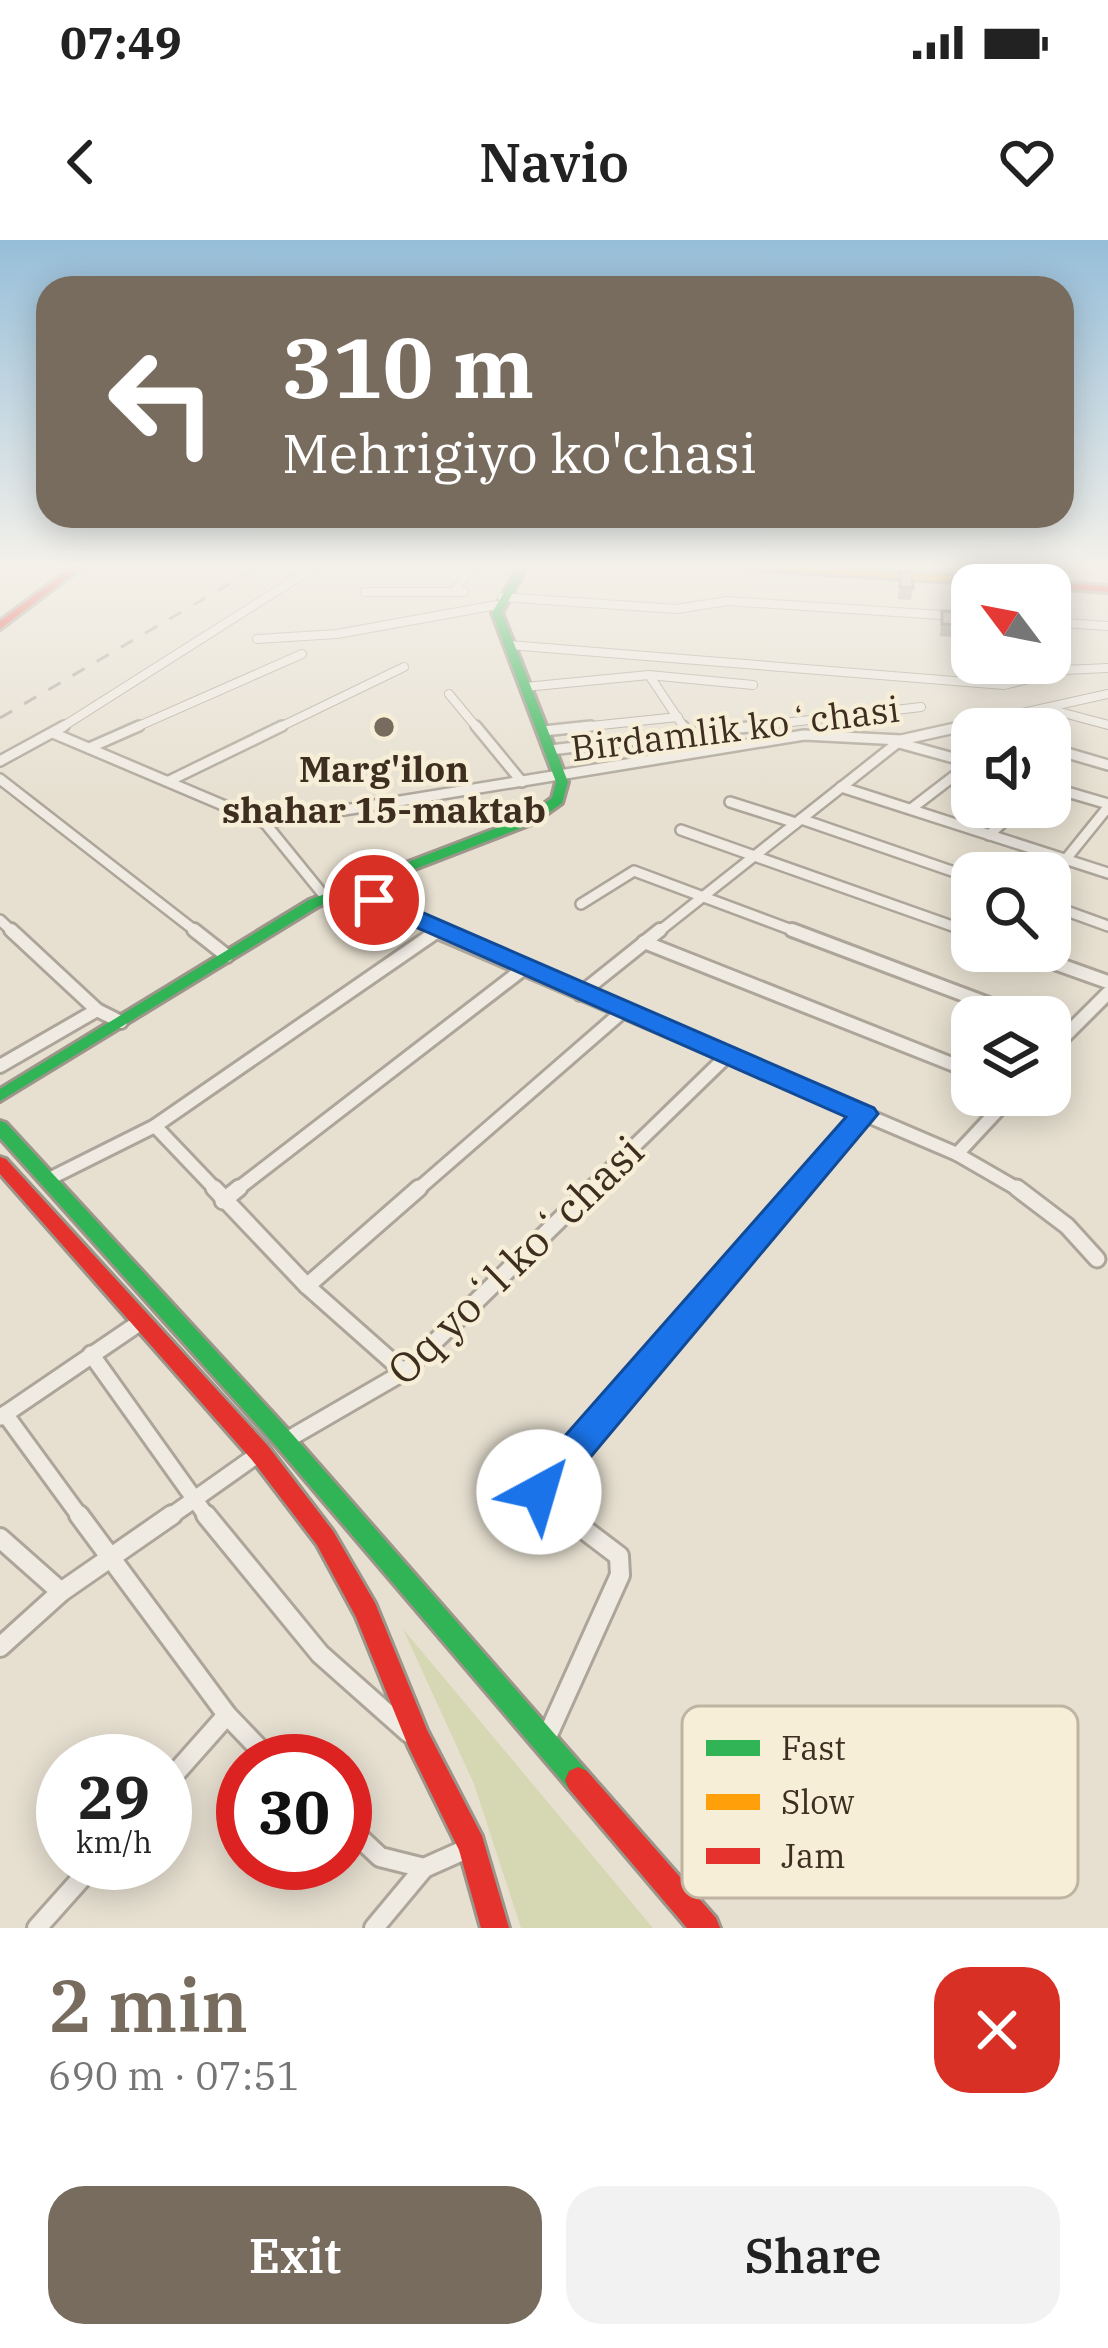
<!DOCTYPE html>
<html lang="en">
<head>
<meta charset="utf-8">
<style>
	body { margin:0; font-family:"IBM Plex Serif",serif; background:#f2f2f2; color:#222; height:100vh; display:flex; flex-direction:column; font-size:45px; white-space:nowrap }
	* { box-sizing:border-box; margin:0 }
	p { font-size:39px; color:#767676 }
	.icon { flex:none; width:66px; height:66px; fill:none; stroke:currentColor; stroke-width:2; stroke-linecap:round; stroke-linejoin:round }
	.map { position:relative; height:1688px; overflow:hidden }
	.drawer { display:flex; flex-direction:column; background:#fff; flex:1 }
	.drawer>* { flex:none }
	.guide { position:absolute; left:36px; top:36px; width:1038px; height:252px; border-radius:36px; box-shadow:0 6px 30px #0003; background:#786c5e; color:#fff; overflow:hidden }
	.needle { width:78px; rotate:302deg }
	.buttons { position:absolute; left:951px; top:324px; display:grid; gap:24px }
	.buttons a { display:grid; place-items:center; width:120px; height:120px; border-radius:24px; background:#fff; box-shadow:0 6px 30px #0003; font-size:60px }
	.speed { position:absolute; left:36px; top:1494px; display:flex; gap:24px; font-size:60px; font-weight:700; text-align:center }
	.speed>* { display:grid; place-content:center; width:156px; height:156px; border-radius:50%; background:#fff; box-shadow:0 6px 30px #0003; line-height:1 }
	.speed small { font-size:30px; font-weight:400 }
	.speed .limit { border:18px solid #d22; background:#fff; color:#111 }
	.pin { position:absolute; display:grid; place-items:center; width:102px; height:102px; color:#fff; margin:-51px; border:6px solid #fff; border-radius:50%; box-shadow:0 3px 12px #0007 }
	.me { position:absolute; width:132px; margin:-66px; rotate:39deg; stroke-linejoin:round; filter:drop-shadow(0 0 9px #0008) }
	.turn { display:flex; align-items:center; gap:42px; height:252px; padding:0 48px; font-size:54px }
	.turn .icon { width:156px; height:156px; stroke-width:2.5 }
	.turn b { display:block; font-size:84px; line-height:102px }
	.round { display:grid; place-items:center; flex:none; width:126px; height:126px; border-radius:36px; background:#f2f2f2 }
	.head { display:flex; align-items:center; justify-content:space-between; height:204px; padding:0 48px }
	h1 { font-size:72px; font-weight:600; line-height:90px; color:#786c5e }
	.primary-button { display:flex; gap:24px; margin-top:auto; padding:24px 48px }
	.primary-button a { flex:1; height:138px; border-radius:36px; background:#786c5e; color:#fff; font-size:48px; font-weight:600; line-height:138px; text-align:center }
	.primary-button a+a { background:#f2f2f2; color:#222 }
	.status { display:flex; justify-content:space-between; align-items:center; height:84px; padding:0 60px; background:#fff; direction:ltr }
	.status svg { height:33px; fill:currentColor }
	header { display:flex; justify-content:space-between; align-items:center; height:156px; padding:0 48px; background:#fff; font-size:54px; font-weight:600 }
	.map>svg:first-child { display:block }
	.green { fill:#d6d7b3 }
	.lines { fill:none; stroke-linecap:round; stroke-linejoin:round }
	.street-far4-casing { stroke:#ada599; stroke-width:10 }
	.street-far3-casing { stroke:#ada599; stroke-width:14 }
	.street-far2-casing { stroke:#ada599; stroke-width:18 }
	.street-far1-casing { stroke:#ada599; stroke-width:21 }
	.street-casing { stroke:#ada599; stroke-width:24 }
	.fast-casing { stroke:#9c958a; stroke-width:6 }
	.slow-casing { stroke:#9c958a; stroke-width:6 }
	.jam-casing { stroke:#9c958a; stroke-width:6 }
	.street-far4 { stroke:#efebe3; stroke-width:8 }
	.street-far3 { stroke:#efebe3; stroke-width:9 }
	.street-far2 { stroke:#efebe3; stroke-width:12 }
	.street-far1 { stroke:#efebe3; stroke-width:15 }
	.street { stroke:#efebe3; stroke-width:18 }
	.fast { fill:#30b455; fill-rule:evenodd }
	.slow { fill:#ff9f0a; fill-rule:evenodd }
	.jam { fill:#e5322d; fill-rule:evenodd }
	.rail { stroke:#afaaa2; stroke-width:3; stroke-dasharray:14 14; stroke-linecap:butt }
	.wall { fill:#afa499 }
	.building { fill:#cbbfb2; stroke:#8e867d; stroke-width:3 }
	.route { fill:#1a73e8; stroke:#114b97; stroke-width:3 }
	.poi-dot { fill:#786c5e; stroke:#f7eed8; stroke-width:4.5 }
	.labels { text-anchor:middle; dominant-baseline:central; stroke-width:9; stroke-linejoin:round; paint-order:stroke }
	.far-street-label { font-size:36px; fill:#3d2e20; stroke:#f7eed8 }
	.far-poi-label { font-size:36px; font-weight:bold; fill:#3d2e20; stroke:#f7eed8 }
	.street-label { font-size:42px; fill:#3d2e20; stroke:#f7eed8 }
	.key { fill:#f7eed8; stroke:#bfb4a1; stroke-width:3 }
	.key-label { font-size:33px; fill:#3d2e20 }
</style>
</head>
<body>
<div class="status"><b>07:49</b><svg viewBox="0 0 49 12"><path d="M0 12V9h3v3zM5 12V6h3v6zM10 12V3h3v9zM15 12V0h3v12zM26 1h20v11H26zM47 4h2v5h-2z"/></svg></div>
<header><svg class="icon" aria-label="back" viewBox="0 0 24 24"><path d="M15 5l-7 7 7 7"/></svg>Navio<svg class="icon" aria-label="heart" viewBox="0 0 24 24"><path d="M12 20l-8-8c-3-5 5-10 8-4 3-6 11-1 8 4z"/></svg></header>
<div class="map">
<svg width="1108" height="1688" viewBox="0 0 1108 1688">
	<rect width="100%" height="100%" fill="#e7e0d1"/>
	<path class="green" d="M403,1389L653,1688H521L474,1544Z"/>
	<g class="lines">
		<defs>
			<g id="street-far4">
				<path d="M962,326L964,340"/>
				<path d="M365,352H464"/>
				<path d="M454,352L471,326"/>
				<path d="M502,357L677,369L727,361L972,377"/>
				<path d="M1050,382L1108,386"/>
				<path d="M1053,382L1064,430"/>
				<path d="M257,399L337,394L497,365"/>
				<path d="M509,405L1004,445L1064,430L1108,428"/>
				<path d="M649,435L753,445"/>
				<path d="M525,447L649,435L685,489"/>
				<path d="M449,454L478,489"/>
				<path d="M1045,468L1108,485"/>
				<path d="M59,489L316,326"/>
				<path d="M132,489L302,414"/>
				<path d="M276,489L404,427"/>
				<path d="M562,489L678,477"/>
				<path d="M731,489L921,467"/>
				<path d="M950,489L1108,454"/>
			</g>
			<g id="street-far3">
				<path d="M476,486L522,542"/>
				<path d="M683,486L688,494"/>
				<path d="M543,491L591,486"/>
				<path d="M53,493L265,583L326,658"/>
				<path d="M899,503L972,523"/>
				<path d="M89,508L139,486"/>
				<path d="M1050,508L1108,525"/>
				<path d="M550,510L757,486"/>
				<path d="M0,521L64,486"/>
				<path d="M0,539L198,693"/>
				<path d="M169,541L282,486"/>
				<path d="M841,547L1108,633"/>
				<path d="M1050,547L1108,564"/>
				<path d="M730,562L796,583"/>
				<path d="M911,569L971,523"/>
				<path d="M801,579L972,638"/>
				<path d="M265,583L804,495L901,500"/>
				<path d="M681,590L972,693"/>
				<path d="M989,595L1020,567"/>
				<path d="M1066,619L1108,567"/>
				<path d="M352,648L439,693"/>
				<path d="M581,664L634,631L800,693"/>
				<path d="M1050,665L1108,686"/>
				<path d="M0,680L14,693"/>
				<path d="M657,693L901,500L964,486"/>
			</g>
			<g id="street-far2">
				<path d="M11,690L97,770L121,782"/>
				<path d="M194,690L227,716"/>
				<path d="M433,690L957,914L1021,951"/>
				<path d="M792,690L1023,777"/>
				<path d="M965,690L972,693"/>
				<path d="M644,702L972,832"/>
				<path d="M1021,711L1108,742"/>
				<path d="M580,754L660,690"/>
				<path d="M1050,811L1108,753"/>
				<path d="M0,826L97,770"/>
				<path d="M155,886L217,951"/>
				<path d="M957,914L1012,855"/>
				<path d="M51,938L155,886L436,692"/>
				<path d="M235,951L523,729"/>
				<path d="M416,951L622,772"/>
				<path d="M588,951L728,815"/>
				<path d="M797,951L864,875"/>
			</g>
			<g id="street-far1">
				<path d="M214,948L307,1046L404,1132"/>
				<path d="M1017,948L1067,986L1097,1019"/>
				<path d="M223,961L239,948"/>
				<path d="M307,1046L419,948"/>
				<path d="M91,1114L208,1278"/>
				<path d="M5,1174L81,1278"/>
				<path d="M1,1177L142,1081"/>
				<path d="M285,1201L404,1132L592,948"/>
				<path d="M168,1278L260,1213"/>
				<path d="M569,1278L543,1258L539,1246L800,948"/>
			</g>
			<g id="street">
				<path d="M79,1275L227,1475L271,1521"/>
				<path d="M206,1275L320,1414L409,1493"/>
				<path d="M0,1298L61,1352"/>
				<path d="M0,1407L61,1352L172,1275"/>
				<path d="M546,1499L620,1335L619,1316L565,1275"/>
				<path d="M165,1545L227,1475"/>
				<path d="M345,1584L380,1617L424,1628"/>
				<path d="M37,1688L95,1623"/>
				<path d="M374,1688L424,1628L471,1607"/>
			</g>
			<g id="fast">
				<path d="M519,326H527L502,373L568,542L562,563L534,583L319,666L0,861V849L309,660L526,577L552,558L556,542L492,373Z"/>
				<path d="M0,881L6,883L293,1195L587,1531L591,1540L587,1549L578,1553L569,1549L277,1207L0,898Z"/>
			</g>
			<path id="slow" d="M744,326H787L1049,342L1054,345L1050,348V345H1005L748,329Z"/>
			<g id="jam">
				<path d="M74,326H83L0,389V381Z"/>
				<path d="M1050,342L1108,346V352L1050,348V345H1045Z"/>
				<path d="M0,917L6,919L268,1206L333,1291L375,1363L427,1490L482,1596L509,1688H481L459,1610L409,1508L356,1377L317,1305L252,1220L0,934Z"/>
				<path d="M578,1527L587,1531L716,1678L720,1688H687L569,1549L565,1540L569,1531Z"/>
			</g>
		</defs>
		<use href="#street-far4" class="street-far4-casing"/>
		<use href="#street-far3" class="street-far3-casing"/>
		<use href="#street-far2" class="street-far2-casing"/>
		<use href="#street-far1" class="street-far1-casing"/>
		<use href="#street" class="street-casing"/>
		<use href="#fast" class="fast-casing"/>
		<use href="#slow" class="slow-casing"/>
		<use href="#jam" class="jam-casing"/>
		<use href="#street-far4" class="street-far4"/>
		<use href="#street-far3" class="street-far3"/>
		<use href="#street-far2" class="street-far2"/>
		<use href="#street-far1" class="street-far1"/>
		<use href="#street" class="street"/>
		<use href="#fast" class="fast"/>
		<use href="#slow" class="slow"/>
		<use href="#jam" class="jam"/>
		<path class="rail" d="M0,478L260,326"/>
	</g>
	<g class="wall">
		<path d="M900,332L913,348L911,360L898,359Z"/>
		<path d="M942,371L968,386L965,398L940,396Z"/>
	</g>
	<g class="building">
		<path d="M900,332L912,333L913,348L900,347Z"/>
		<path d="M942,371L968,372V386L942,384Z"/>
	</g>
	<linearGradient id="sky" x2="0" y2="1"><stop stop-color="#96bed9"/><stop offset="0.58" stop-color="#f4f1ea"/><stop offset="1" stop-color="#f4f1ea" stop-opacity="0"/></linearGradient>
	<rect width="1108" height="562" fill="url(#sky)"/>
	<path class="route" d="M366,655H382L874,868L878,874L552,1263L539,1268L526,1263L520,1252L526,1240L846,877L366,665Z"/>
	<circle class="poi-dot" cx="384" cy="487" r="12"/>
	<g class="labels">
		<g class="far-street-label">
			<text transform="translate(735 488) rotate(-7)">Birdamlik koʻchasi</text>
		</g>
		<g class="far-poi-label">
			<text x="384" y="528">Marg'ilon<tspan x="384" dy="41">shahar 15-maktab</tspan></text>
		</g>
		<g class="street-label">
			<text transform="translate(515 1020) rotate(-44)">Oq yoʻl koʻchasi</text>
		</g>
	</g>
	<rect x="682" y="1466" width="396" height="192" rx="18" class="key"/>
	<rect x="706" y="1500" width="54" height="16" fill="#30b455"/>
	<rect x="706" y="1554" width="54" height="16" fill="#ff9f0a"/>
	<rect x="706" y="1608" width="54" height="16" fill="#e5322d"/>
	<g class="key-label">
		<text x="781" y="1520">Fast</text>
		<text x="781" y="1574">Slow</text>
		<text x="781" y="1628">Jam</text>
	</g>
</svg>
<div class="buttons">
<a><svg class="needle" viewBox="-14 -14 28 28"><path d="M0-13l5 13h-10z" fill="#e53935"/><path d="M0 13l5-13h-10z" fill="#767676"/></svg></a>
<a><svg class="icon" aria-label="sound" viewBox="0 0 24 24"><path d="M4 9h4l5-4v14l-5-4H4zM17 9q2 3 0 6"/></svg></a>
<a><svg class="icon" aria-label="search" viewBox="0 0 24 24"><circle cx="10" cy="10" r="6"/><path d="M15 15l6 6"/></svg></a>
<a><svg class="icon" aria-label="layers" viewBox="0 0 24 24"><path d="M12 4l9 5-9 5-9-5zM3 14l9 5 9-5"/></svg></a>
</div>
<div class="speed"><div>29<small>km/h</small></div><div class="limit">30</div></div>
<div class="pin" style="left:374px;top:660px;background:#d93025"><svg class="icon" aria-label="arrive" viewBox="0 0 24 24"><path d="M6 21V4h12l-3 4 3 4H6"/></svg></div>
<svg class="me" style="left:539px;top:1252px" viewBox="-20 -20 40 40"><circle r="19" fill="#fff"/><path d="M0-13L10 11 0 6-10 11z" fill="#1a73e8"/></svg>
<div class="guide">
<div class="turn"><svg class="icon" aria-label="left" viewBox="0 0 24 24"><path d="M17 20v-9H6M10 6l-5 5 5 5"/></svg><div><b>310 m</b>Mehrigiyo ko'chasi</div></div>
</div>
</div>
<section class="drawer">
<div class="head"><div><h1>2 min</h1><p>690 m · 07:51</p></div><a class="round" style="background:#d93025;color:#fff"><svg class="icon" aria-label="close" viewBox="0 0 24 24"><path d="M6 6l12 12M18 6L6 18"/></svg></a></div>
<div class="primary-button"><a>Exit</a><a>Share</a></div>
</section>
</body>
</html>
